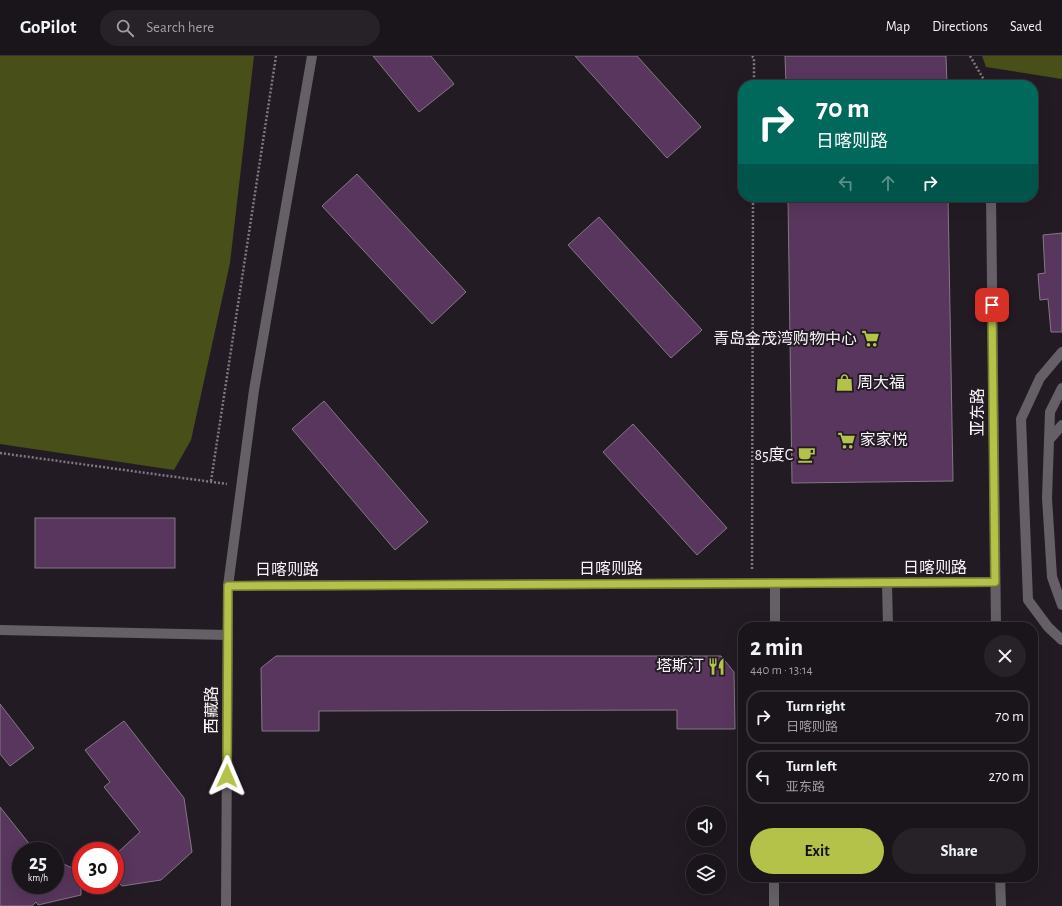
<!DOCTYPE html>
<html lang="en">
<head>
<meta charset="utf-8">
<style>
	body { margin:0; font-family:"Alegreya Sans","Noto Sans SC",sans-serif; background:#272128; color:#f1f3f6; height:100vh; display:flex; flex-direction:column; font-size:15px; white-space:nowrap }
	* { box-sizing:border-box; margin:0 }
	p { font-size:13px; color:#9f9ea3 }
	.icon { flex:none; width:22px; height:22px; fill:none; stroke:currentColor; stroke-width:2; stroke-linecap:round; stroke-linejoin:round }
	.map { position:relative; flex:1; overflow:hidden }
	.side { position:absolute; left:738px; top:566px; width:300px; height:260px; display:flex; flex-direction:column; background:#1a141b; border-radius:16px; box-shadow:0 4px 16px #0002,0 0 0 1px #38333a }
	.side>* { flex:none }
	.guide { position:absolute; left:738px; top:24px; width:300px; height:122px; border-radius:16px; box-shadow:0 4px 16px #0002,0 0 0 1px #38333a; background:#00695c; color:#fff; overflow:hidden }
	.buttons { position:absolute; left:686px; top:750px; display:grid; gap:8px }
	.buttons a { display:grid; place-items:center; width:40px; height:40px; border-radius:50%; background:#1a141b; box-shadow:0 4px 16px #0002,0 0 0 1px #38333a; font-size:20px }
	.speed { position:absolute; left:12px; top:786px; display:flex; gap:8px; font-size:20px; font-weight:700; text-align:center }
	.speed>* { display:grid; place-content:center; width:52px; height:52px; border-radius:50%; background:#1a141b; box-shadow:0 4px 16px #0002,0 0 0 1px #38333a; line-height:1 }
	.speed small { font-size:10px; font-weight:400 }
	.speed .limit { border:6px solid #d22; background:#fff; color:#111 }
	.pin { position:absolute; display:grid; place-items:center; width:34px; height:34px; color:#fff; margin:-17px; border-radius:8px; box-shadow:0 2px 6px #0006 }
	.me { position:absolute; width:44px; margin:-22px; rotate:1deg; stroke-linejoin:round; filter:drop-shadow(0 0 3px #0008) }
	.turn { display:flex; align-items:center; gap:14px; height:84px; padding:0 12px; font-size:18px }
	.turn .icon { width:52px; height:52px; stroke-width:2.5 }
	.turn b { display:block; font-size:28px; line-height:34px }
	.lanes { display:flex; align-items:center; height:38px; padding:0 12px; background:#0003; justify-content:center; gap:20px; direction:ltr }
	.lanes .off { opacity:.35 }
	.round { display:grid; place-items:center; flex:none; width:42px; height:42px; border-radius:21px; background:#272128 }
	.summary { display:flex; align-items:center; justify-content:space-between; height:68px; padding:0 12px }
	h1 { font-size:24px; font-weight:600; line-height:30px }
	.cta { display:flex; gap:8px; margin-top:auto; padding:8px 12px }
	.cta a { flex:1; height:46px; border-radius:24px; background:#b4c24a; color:#111; font-size:16px; font-weight:600; line-height:46px; text-align:center }
	.cta a+a { background:#272128; color:#f1f3f6 }
	ul { padding:0; list-style:none }
	li { display:flex; align-items:center; gap:12px; height:54px; margin:0 8px 6px; padding:0 4px; border:2px solid #38333a; border-radius:16px }
	li div { flex:1 }
	li b { display:block; font-size:15px }
	li em { font-style:normal }
	header { display:flex; align-items:center; gap:24px; box-sizing:border-box; height:56px; padding:0 20px; background:#1a141b; border-bottom:1px solid #38333a }
	header strong { font-size:19px }
	nav { display:flex; gap:22px; margin-inline-start:auto; font-size:14px }
	.search { width:280px; height:36px; background:#272128; display:flex; align-items:center; gap:10px; box-sizing:border-box; padding:0 14px; border-radius:22px; color:#9f9ea3; font-size:15px }
	.map>svg:first-child { display:block }
	.water { fill:#494f18 }
	.building { fill:#59365d; stroke:#837884 }
	.lines { fill:none; stroke-linecap:round; stroke-linejoin:round }
	.path { stroke:#807981; stroke-width:2.5; stroke-dasharray:2 2; stroke-linecap:butt }
	.minor { stroke:#656065; stroke-width:10 }
	.route-casing { stroke:#757e30; stroke-width:10 }
	.route { stroke:#b4c24a; stroke-width:7 }
	.labels { text-anchor:middle; dominant-baseline:central; stroke-width:4; stroke-linejoin:round; paint-order:stroke }
	.poi-label { font-size:16px; fill:#f8f2f9; stroke:#231b24; text-anchor:end }
	.street-label { font-size:16px; fill:#f8f2f9; stroke:#231b24 }
</style>
</head>
<body>
<header>
<strong>GoPilot</strong>
<div class="search"><svg class="icon" aria-label="search" viewBox="0 0 24 24"><circle cx="10" cy="10" r="6"/><path d="M15 15l6 6"/></svg>Search here</div>
<nav><a>Map</a><a>Directions</a><a>Saved</a></nav>
</header>
<div class="map">
<svg width="1062" height="850" viewBox="0 0 1062 850">
	<rect width="100%" height="100%" fill="#231b24"/>
	<g class="water">
		<path d="M0,0H254L230,207L191,384L174,414L0,388Z"/>
		<path d="M982,0H1062V23L986,11Z"/>
	</g>
	<g class="building">
		<path d="M373,0H431L454,28L419,56Z"/>
		<path d="M575,0H637L701,71L667,102Z"/>
		<path d="M785,0H946L947,29H786Z"/>
		<path d="M357,118L466,236L432,268L322,150Z"/>
		<path d="M788,141H948L953,425L792,427Z"/>
		<path d="M599,161L702,274L671,302L568,189Z"/>
		<path d="M1062,177V276H1051L1048,243L1040,244L1038,218L1045,217L1043,179Z"/>
		<path d="M324,345L428,466L395,494L292,373Z"/>
		<path d="M633,368L727,472L697,499L603,396Z"/>
		<rect x="35" y="462" width="140" height="50"/>
		<path d="M276,600H721L734,616L735,673H677V654L319,655V675H262L261,612Z"/>
		<path d="M0,648L34,692L10,710L0,698Z"/>
		<path d="M124,665L184,742L192,796L161,824L122,830L115,823V799L140,776L104,731L110,726L85,694Z"/>
		<path d="M0,751L35,795H21V829H55V804L81,816V839L38,849L36,846L32,850H0Z"/>
	</g>
	<g class="lines">
		<g class="path">
			<path d="M752,0L754,2V29"/>
			<path d="M970,0L987,29"/>
			<path d="M0,397L227,428"/>
			<path d="M211,425L276,0"/>
			<path d="M752,513L753,141"/>
		</g>
		<g class="minor">
			<path d="M991,141L996,571"/>
			<path d="M1062,296L1040,322L1021,363L1028,544L1048,571L1062,584"/>
			<path d="M1062,332L1050,356L1047,442L1052,521L1062,549"/>
			<path d="M1049,384L1062,369"/>
			<path d="M887,527L888,571"/>
			<path d="M228,530L995,526"/>
			<path d="M775,571V527"/>
			<path d="M0,574L228,579"/>
			<path d="M1000,821L1001,850"/>
			<path d="M226,850L228,530L254,334L312,0"/>
			<path d="M774,850V821"/>
		</g>
	</g>
	<g class="lines">
		<defs>
			<path id="route" d="M227,720L228,530L995,526L992,249"/>
		</defs>
		<use href="#route" class="route-casing"/>
		<use href="#route" class="route"/>
	</g>
	<defs>
		<symbol id="supermarket-bare" viewBox="-9 -9 18 18"><path d="M-6-5.5h2.5l.6 2H6L4.5 2H-2.5L-4.4-4H-6ZM-1.5 3.2a1.3 1.3 0 1 0 .1 0ZM3 3.2a1.3 1.3 0 1 0 .1 0Z" fill="#b4c24a" stroke="#231b24" stroke-width="2.5" paint-order="stroke"/></symbol>
		<symbol id="shop-bare" viewBox="-9 -9 18 18"><path d="M-5-2.5h2.3a2.7 3.5 0 0 1 5.4 0H5L5.5 6h-11ZM-1.5-2.5h3a1.5 2.3 0 0 0-3 0Z" fill="#b4c24a" stroke="#231b24" stroke-width="2.5" paint-order="stroke"/></symbol>
		<symbol id="cafe-bare" viewBox="-9 -9 18 18"><path d="M-5.5-4.5H6V0H3Q3 3.5 0 3.5H-2.5Q-5.5 3.5-5.5 0ZM3-3.2v2h1.7v-2ZM-6 4.5H4V6H-6Z" fill="#b4c24a" stroke="#231b24" stroke-width="2.5" paint-order="stroke"/></symbol>
		<symbol id="restaurant-bare" viewBox="-9 -9 18 18"><path d="M-5-6h1v4h1v-4h1v4h1v-4h1v5L-1.5 .5V6h-2V.5L-5-1ZM5-6V6H3V1.5H1.5Q1.5-4 5-6Z" fill="#b4c24a" stroke="#231b24" stroke-width="2.5" paint-order="stroke"/></symbol>
	</defs>
	<g fill-rule="evenodd">
		<use href="#supermarket-bare" x="858" y="270" width="25" height="25"/>
		<use href="#shop-bare" x="832" y="314" width="25" height="25"/>
		<use href="#supermarket-bare" x="834" y="372" width="25" height="25"/>
		<use href="#cafe-bare" x="794" y="386" width="25" height="25"/>
		<use href="#restaurant-bare" x="704" y="598" width="25" height="25"/>
	</g>
	<g class="labels">
		<g class="poi-label">
			<text x="857" y="283">青岛金茂湾购物中心</text>
			<text x="857" y="327" text-anchor="start">周大福</text>
			<text x="860" y="384" text-anchor="start">家家悦</text>
			<text x="793" y="399">85度C</text>
			<text x="704" y="610">塔斯汀</text>
		</g>
		<g class="street-label">
			<text transform="translate(978 356) rotate(-90)">亚东路</text>
			<text x="935" y="512">日喀则路</text>
			<text x="611" y="513">日喀则路</text>
			<text x="287" y="514">日喀则路</text>
			<text transform="translate(212 654) rotate(-90)">西藏路</text>
		</g>
	</g>
</svg>
<div class="buttons">
<a><svg class="icon" aria-label="sound" viewBox="0 0 24 24"><path d="M4 9h4l5-4v14l-5-4H4zM17 9q2 3 0 6"/></svg></a>
<a><svg class="icon" aria-label="layers" viewBox="0 0 24 24"><path d="M12 4l9 5-9 5-9-5zM3 14l9 5 9-5"/></svg></a>
</div>
<div class="speed"><div>25<small>km/h</small></div><div class="limit">30</div></div>
<div class="pin" style="left:992px;top:249px;background:#d93025"><svg class="icon" aria-label="arrive" viewBox="0 0 24 24"><path d="M6 21V4h12l-3 4 3 4H6"/></svg></div>
<svg class="me" style="left:227px;top:720px" viewBox="-20 -20 40 40"><path d="M0-17L14 15 0 8-14 15z" fill="#b4c24a" stroke="#fff" stroke-width="4"/></svg>
<div class="guide">
<div class="turn"><svg class="icon" aria-label="right" viewBox="0 0 24 24"><path d="M7 20v-9h11M14 6l5 5-5 5"/></svg><div><b>70 m</b>日喀则路</div></div>
<div class="lanes"><svg class="icon off" aria-label="left" viewBox="0 0 24 24"><path d="M17 20v-9H6M10 6l-5 5 5 5"/></svg><svg class="icon off" aria-label="ahead" viewBox="0 0 24 24"><path d="M12 20V5M6 11l6-6 6 6"/></svg><svg class="icon" aria-label="right" viewBox="0 0 24 24"><path d="M7 20v-9h11M14 6l5 5-5 5"/></svg></div>
</div>
<section class="side">
<div class="summary"><div><h1>2 min</h1><p>440 m · 13:14</p></div><a class="round"><svg class="icon" aria-label="close" viewBox="0 0 24 24"><path d="M6 6l12 12M18 6L6 18"/></svg></a></div>
<ul>
<li><svg class="icon" aria-label="right" viewBox="0 0 24 24"><path d="M7 20v-9h11M14 6l5 5-5 5"/></svg><div><b>Turn right</b><p>日喀则路</p></div><em>70 m</em></li>
<li><svg class="icon" aria-label="left" viewBox="0 0 24 24"><path d="M17 20v-9H6M10 6l-5 5 5 5"/></svg><div><b>Turn left</b><p>亚东路</p></div><em>270 m</em></li>
</ul>
<div class="cta"><a>Exit</a><a>Share</a></div>
</section>
</div>
</body>
</html>
